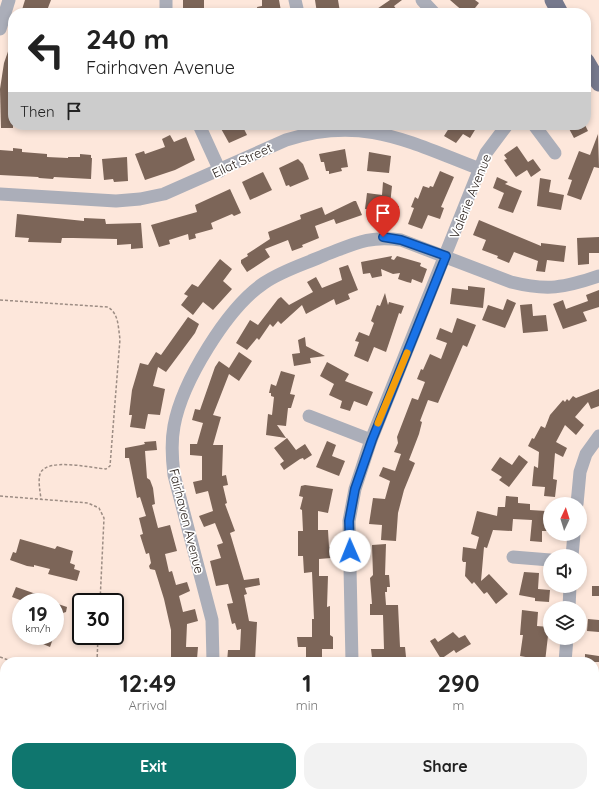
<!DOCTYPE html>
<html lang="en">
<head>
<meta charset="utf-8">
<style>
	body { margin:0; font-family:Quicksand,sans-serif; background:#f2f2f2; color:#222; height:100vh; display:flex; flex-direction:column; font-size:15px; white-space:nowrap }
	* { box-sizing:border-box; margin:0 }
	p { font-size:13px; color:#767676 }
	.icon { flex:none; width:22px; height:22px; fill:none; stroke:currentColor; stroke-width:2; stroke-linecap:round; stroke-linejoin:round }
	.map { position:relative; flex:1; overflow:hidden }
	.sheet { position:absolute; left:0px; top:657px; width:599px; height:140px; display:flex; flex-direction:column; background:#fff; border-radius:16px 16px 0 0; box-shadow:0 2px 6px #0003 }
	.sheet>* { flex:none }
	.guide { position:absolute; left:8px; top:8px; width:583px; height:122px; border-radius:16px; box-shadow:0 2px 6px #0003; background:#fff; color:#222; overflow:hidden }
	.needle { width:26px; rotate:4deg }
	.buttons { position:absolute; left:543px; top:497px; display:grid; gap:8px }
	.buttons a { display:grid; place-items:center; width:44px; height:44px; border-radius:50%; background:#fff; box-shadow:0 2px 6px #0003; font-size:20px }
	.speed { position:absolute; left:12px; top:593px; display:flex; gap:8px; font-size:20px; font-weight:700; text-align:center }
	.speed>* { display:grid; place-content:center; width:52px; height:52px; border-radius:50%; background:#fff; box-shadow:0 2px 6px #0003; line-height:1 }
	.speed small { font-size:10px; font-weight:400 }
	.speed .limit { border:2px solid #111; border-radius:6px; background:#fff; color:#111 }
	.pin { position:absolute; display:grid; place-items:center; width:34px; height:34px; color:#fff; margin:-41px -17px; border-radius:50% 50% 50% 0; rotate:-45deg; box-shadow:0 0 4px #0007 }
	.pin .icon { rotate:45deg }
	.me { position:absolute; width:44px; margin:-22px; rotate:359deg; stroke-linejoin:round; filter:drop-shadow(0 0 3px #0008) }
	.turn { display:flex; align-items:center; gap:14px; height:84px; padding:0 12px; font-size:18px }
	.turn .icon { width:52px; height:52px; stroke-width:2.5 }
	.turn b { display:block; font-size:28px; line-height:34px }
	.then { display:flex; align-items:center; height:38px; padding:0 12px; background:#0003; gap:8px; font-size:15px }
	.eta { display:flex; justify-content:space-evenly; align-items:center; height:68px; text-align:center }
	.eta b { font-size:24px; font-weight:700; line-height:28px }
	.action { display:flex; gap:8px; margin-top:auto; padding:8px 12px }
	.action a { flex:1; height:46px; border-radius:16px; background:#0f766e; color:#fff; font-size:16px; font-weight:700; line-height:46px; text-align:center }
	.action a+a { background:#f2f2f2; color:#222 }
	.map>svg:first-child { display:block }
	.building { fill:#7c6558 }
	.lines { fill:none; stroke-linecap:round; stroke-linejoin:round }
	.path { stroke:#9d8d84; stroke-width:1.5; stroke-dasharray:3 2; stroke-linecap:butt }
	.minor { stroke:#abaeb9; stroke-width:13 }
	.major { stroke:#76798d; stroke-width:17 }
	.route-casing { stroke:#114b97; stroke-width:10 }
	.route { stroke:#1a73e8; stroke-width:7 }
	.slow { stroke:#f59e0b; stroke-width:7 }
	.labels { text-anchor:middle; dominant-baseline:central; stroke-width:3.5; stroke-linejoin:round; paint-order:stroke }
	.street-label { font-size:13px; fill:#241b16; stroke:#fff }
</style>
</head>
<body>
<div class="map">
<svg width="599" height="797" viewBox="0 0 599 797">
	<rect width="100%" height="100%" fill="#fde7db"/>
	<g class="building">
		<path d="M25,0H51L46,13H21Z"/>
		<rect x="183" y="0" width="21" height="13"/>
		<path d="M262,0H279L281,11L275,13H258L257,7L262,6Z"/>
		<path d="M315,0H338L340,12L317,13Z"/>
		<path d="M390,0H402L394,6L399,13H371Z"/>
		<path d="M450,0H475L479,3L475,8L481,13H465Z"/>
		<path d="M12,40H13V128H1L0,89L4,63Z"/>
		<path d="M219,125H242L247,135L229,143Z"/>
		<path d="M451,125H478L470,138L463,134L456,143L444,136Z"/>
		<path d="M567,125H585L588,131L574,138Z"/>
		<path d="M598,134L599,168L594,167L581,200L567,195L572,180L568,179L579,151L590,155Z"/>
		<path d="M170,135L174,142L186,137L195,160L175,170L145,180L135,154L144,151L145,154L165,147L162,139Z"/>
		<path d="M517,146L528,162L533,159L541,170L531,177L527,170L516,177L504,160L507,159L504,155Z"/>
		<path d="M13,148L22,149V152L47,154V157L68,158V157H80V154L91,155V158H92L91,179L54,177L53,179L39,178L38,177L0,175V150L13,151Z"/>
		<path d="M345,149L348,167L341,168L342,171L329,174V171H326L324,162H321L319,154Z"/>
		<path d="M369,152L391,156L389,173L367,171Z"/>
		<path d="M127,157L128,181L114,182L113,179L104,180L102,159Z"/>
		<path d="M298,159L303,164L309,179L290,187L289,185L286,186L279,168Z"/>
		<path d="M440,171L454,177L441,207L444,208L440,219L428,215L422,229L408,224L414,208L411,207L415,197L418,199L423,186L429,188L430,186L433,187Z"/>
		<path d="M263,172L272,190L250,200L242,182Z"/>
		<path d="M497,177L508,182L505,184L522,191L513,213L498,208L504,193L493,188Z"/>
		<path d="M540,178L551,180L549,192L564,195L561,210L537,206Z"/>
		<path d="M383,182L392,186L390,205L399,206L397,217L380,215L381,211L365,209L367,193L382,195Z"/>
		<path d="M230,189L241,213L234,216L232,214L211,223L213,229L195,234L196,238L189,240L188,234L169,240L170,244L159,247L151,225L197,212L195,205Z"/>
		<path d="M354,201H356L362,215L336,224L334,219L315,226L319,238L302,245L303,247L292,251L288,240L265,249L270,257L247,272L241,263V260L248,256L247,254L270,239L268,232L301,219L300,215L322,207L325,215Z"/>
		<path d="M17,214L84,221V218L105,219L106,224L141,223L143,248L131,249V244L117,245V239L73,238H62L61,243L28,242L29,238L15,237Z"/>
		<path d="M479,220L541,246V243L566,246L564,262L547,260L545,272L536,271L538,261L514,252L509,263L497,258L498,256L482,250L486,240L473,235Z"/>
		<path d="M599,237V253H589V264L578,265L577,238Z"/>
		<path d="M392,256L391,259L394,260L397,256L421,263L420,266L427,269L422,283L412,279L411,283L407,282L398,279L400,273L393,274L381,269L382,276L372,278L370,273L363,274L361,262Z"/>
		<path d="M220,259L232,269L223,281L232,289L213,310L203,302L193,315L181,305L188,296L184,294L192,284L198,287Z"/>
		<path d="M348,265L358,290L348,294L350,299L336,305L334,299L306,314L302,305L281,324L278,321L273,327L270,324L259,340L257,338L247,350L236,343L250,320L258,325L278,299L281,297L289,305L313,292L307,282L316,277L322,288L342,280L339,268Z"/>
		<path d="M468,286L485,288L483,308L450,304L452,288L468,290Z"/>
		<path d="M599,290V307L583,312L587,321L563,329L553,304L563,300L566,309L588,301L586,295Z"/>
		<path d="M385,293L388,305L389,302L404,306L401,314L399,313L386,352L374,347L368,362L354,356L359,342L355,341L359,332L369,336L374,323L371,321L377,305L380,306Z"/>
		<path d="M507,299L516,303L505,328L482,320L488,305L503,310Z"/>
		<path d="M532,304L533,316L546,315L548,331L523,333L520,305Z"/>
		<path d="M188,317L199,324L195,333L166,372L158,367L153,386L165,389L160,415L148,414L145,429L130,427L132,415H129L132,390L140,363L148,365L156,352L161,355Z"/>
		<path d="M457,318L476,325L467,347L463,345L438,403L428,400L420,421L422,422L419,434L409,460L415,463L404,490L398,513L396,541L381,540L382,525L369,524L373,498L385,499L390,481L379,476L383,467L395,471L401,454L394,452L398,443L397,437L412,398L418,400L425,382L417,379L421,369L423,370L430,354L441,359L447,343L436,339L440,328L452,333Z"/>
		<path d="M305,337L306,346L325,356L310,358L311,363L294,366L292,354L300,353L298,340Z"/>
		<path d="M239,352L252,361L239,381L229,374L213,415L221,417L213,445H223L222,476L226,475L228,485L223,486L227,503L225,504L235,531L230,533L244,580L259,578L260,585L245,588L247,594L244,595L249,621L257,622L255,661L227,662L228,650H240L241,629L237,630L235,623L232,624L227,604L233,603L228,584L216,586L210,561L221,558L217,545L223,543L215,523L204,527L199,516L213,511L208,491L196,494L193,482L202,480V456L190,455V444H197L203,423L192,420L195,409L200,410L215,367L219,361L229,368Z"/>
		<path d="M327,362L349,374L345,381L373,392L367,406L354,401L350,411L340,408L342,401L329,395L334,384L320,376Z"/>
		<path d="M281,371L295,375L290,394L295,395L291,408H288L286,426L277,425L286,438L266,435L268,414L272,415L274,397L271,396V393H269L271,384L276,386Z"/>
		<path d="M599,389V406L591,409L588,402L575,417L584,425L576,435L565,425L556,442L567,448L563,457L555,453L553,479L557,480L555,497L544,496L545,487L532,486L534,466L538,468L539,452L528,446L532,438L534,439L541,426L545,428L550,415L563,400L565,402L567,399L569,401L573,396L576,398Z"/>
		<path d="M287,438L296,450L305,444L312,455L304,460L303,458L300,459L284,470L280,464L284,461L274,448Z"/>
		<path d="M156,441L157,450L145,451L147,478L150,480L153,488L155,504L152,505L158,528L170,525L177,551L165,554L169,572L172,571L176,585L187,582L190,591L179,596L183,612L195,609L198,621L187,624L186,647H198L197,659L171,658V630L164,599L155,570L150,569L149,566L151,563L149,553L146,554L140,535L143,534L139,518L146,516L140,497L137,498L129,458H125V448L141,445L145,444L144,442Z"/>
		<path d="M327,441L336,445L332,456L345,461L339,476L316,467Z"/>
		<path d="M519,455L528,462L509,487L499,480L502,477L491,470L500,457L512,465Z"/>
		<path d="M305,485L333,489L328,513L318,511V530H328L329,547L331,546V558L319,559V576H328L327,607L330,606V635L333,637V649H322V662H306V647H298L297,637H312V619H314L312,572L304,573L303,556H298V531H303L302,510L300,509L303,497L299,496L301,486Z"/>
		<path d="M506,496L518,497V503L530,504V510L546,511L545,515L550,516V531H542V542L530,541L532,520L513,519L512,531L493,530L487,548L484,547L481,581L489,574L508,594L496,604L487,592L484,594L474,582L472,584L465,576L466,562H463L462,560L463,547L476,549L479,537L471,534L477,511L497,516L498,507H505Z"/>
		<path d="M20,539L55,549L57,546L73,551L70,563L75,565L74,569L80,571L77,581L48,574L50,569L34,565V567L27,566L10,560L13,552L16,553Z"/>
		<path d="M386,544L385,575H389L390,587H387V592H385L386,605H398L400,647H405L406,657L379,659L372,658L371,649H384L383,615H370V604H372L370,578L373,575L372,545Z"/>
		<path d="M524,572L539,573L538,589L550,590L549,602L535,601V598L519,595Z"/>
		<rect x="592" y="586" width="7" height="10"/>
		<path d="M16,587L36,594L35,595L52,602H20V600L12,597Z"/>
		<path d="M55,603L67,607L66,612L63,613L56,632Z"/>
		<path d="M522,610L538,612L537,626L549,627L545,662H530L531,658L520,656L523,635H520Z"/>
		<path d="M588,619L599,620V632L587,631Z"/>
		<path d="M453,632L459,638L465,635L471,644L456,653L454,650L441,659L430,641L435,638L438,642Z"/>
		<path d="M24,636H54L50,647Z"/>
		<path d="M585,654L599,656V662H585Z"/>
	</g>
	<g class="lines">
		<g class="path">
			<path d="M0,300L108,307C119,314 118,327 120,339L110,466L106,469C92,468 46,457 40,474C38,481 40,491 41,499"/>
			<path d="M0,496L88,503L99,508L104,518L100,602"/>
			<path d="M0,657L14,662"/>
			<path d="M97,662L98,636"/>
			<path d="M86,797L87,792"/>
		</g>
		<g class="minor">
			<path d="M295,0L298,13"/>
			<path d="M422,0L434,13"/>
			<path d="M166,13V0"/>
			<path d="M0,29L9,0"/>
			<path d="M199,125L220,171"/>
			<path d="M534,125L555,153"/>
			<path d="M0,194L116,201L140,199L164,194L286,140C363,115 409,142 480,169"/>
			<path d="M309,416L371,440"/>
			<path d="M577,504L580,472L586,454L599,436"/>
			<path d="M572,556L574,534"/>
			<path d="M513,557L550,560"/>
			<path d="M569,608L570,586"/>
			<path d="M213,662L212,620L174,475C172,459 171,442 174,426C182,382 227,308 264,283C283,270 305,264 325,255C354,244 369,235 401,240L511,282C547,291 564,288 599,276"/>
			<path d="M352,662L349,521L355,489L371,440L486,153L507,125"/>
			<path d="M565,662L567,638"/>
			<path d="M373,792L375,797"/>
			<path d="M162,797L164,792"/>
			<path d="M471,797L477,792"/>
		</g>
		<g class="major">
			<path d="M553,0L560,13"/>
			<path d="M586,61L599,83"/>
		</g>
	</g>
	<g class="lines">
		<defs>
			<path id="route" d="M350,551L349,521L355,489L372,440L446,256L401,240L383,237"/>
		</defs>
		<use href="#route" class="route-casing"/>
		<use href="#route" class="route"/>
		<path class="slow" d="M378,423L407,353"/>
	</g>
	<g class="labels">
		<g class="street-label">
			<text transform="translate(242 160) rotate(-25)">Eilat Street</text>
			<text transform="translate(470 196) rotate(-68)">Valerie Avenue</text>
			<text transform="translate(187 521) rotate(76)">Fairhaven Avenue</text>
		</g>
	</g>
</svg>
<div class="buttons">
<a><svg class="needle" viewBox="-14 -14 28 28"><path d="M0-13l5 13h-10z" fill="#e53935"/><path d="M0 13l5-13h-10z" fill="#767676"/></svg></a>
<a><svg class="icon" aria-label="sound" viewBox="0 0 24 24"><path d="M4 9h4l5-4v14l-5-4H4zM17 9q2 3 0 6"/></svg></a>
<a><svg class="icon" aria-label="layers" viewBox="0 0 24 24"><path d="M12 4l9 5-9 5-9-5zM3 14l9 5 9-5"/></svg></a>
</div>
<div class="speed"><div>19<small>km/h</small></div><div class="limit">30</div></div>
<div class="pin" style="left:383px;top:237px;background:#d93025"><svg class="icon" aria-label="arrive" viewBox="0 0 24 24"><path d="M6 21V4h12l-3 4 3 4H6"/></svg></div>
<svg class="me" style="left:350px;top:551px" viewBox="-20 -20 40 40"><circle r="19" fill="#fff"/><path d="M0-13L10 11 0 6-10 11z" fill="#1a73e8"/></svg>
<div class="guide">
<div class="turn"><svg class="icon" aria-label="left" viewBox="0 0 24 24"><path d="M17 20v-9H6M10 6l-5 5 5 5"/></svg><div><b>240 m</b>Fairhaven Avenue</div></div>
<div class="then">Then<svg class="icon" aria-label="arrive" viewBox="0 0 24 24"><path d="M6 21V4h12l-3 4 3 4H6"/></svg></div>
</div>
<section class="sheet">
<div class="eta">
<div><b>12:49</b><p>Arrival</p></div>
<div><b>1</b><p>min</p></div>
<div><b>290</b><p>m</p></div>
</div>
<div class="action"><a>Exit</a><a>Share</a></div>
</section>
</div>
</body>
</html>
